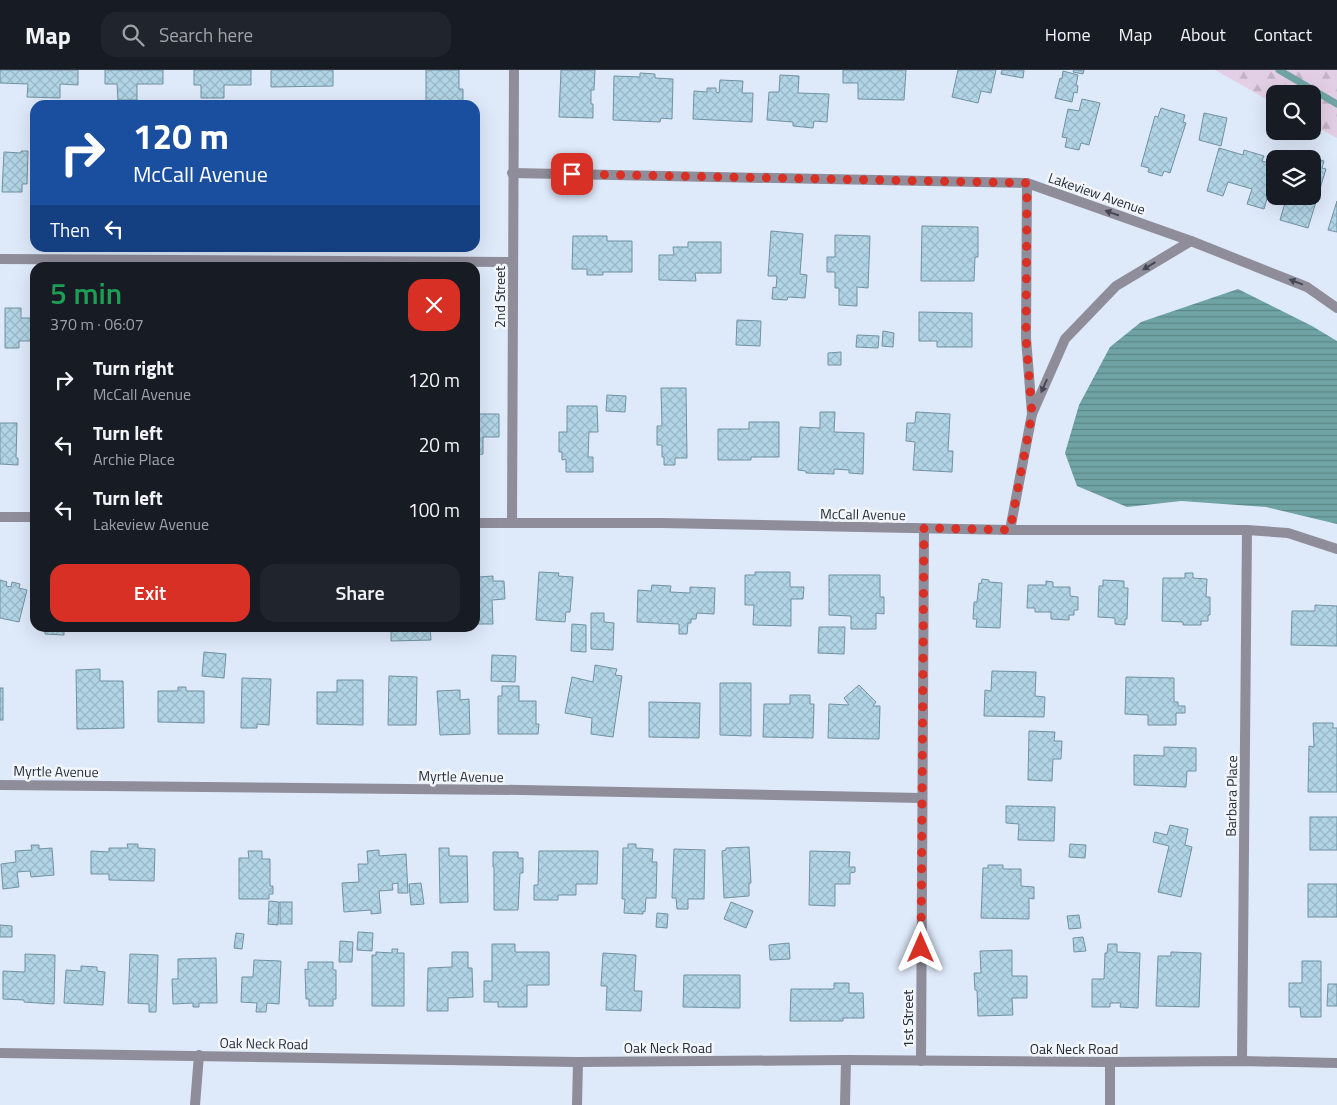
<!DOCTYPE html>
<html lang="en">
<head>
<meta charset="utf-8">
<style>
	body { margin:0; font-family:"Titillium Web",sans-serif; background:#20242c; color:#f1f3f6; height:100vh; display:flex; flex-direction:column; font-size:19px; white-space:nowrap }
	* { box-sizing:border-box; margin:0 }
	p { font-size:16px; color:#9ea1a6 }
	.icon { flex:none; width:28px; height:28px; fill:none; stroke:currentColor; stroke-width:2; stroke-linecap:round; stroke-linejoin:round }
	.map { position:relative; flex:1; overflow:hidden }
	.details { position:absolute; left:30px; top:192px; width:450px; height:370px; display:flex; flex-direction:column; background:#171b24; border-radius:15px; box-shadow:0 5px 20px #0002 }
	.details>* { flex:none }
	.hud { position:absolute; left:30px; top:30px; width:450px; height:152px; border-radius:15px; box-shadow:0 5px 20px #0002; background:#1a4fa0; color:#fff; overflow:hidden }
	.buttons { position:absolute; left:1266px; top:15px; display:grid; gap:10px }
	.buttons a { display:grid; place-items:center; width:55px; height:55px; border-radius:10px; background:#171b24; box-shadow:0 5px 20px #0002; font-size:25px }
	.pin { position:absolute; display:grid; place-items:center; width:42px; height:42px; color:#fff; margin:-21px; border-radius:10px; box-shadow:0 2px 8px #0006 }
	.me { position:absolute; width:55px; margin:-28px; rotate:0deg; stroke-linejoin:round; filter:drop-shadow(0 0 4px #0008) }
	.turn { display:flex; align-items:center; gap:18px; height:105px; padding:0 20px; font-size:22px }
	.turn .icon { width:65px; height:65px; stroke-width:2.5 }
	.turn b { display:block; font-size:35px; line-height:42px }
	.then { display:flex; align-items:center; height:48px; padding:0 20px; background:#0003; gap:10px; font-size:19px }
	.round { display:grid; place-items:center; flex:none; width:52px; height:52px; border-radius:15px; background:#20242c }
	.headline { display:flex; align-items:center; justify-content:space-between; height:85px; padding:0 20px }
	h1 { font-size:30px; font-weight:600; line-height:38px; color:#1e9e55 }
	.action { display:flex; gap:10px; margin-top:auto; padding:10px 20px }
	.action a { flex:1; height:58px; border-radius:15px; background:#d93025; color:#fff; font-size:20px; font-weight:600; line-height:58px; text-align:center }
	.action a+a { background:#20242c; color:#f1f3f6 }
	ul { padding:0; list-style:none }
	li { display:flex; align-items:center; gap:15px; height:65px; padding:0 20px }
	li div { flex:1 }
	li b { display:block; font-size:19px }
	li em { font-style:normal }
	header { display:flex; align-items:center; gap:30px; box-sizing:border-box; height:70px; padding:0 25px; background:#171b24; border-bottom:1px solid #363941 }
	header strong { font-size:24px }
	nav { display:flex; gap:28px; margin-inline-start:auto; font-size:18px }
	.search { width:350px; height:45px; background:#20242c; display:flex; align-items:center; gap:12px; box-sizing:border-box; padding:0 18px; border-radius:15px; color:#9ea1a6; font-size:19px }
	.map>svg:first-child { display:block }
	.forest { fill:url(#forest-firs) }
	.water { fill:url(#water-rules) }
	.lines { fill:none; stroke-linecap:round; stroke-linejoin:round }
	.stream { stroke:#70a4a4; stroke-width:7 }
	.building { fill:url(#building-cross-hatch); stroke:#7192a2 }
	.minor { stroke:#8f8d9a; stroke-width:10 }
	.oneway { fill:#464955 }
	.route { stroke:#d93025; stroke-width:9; stroke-dasharray:0 16.2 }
	.labels { text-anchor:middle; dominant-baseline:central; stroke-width:5; stroke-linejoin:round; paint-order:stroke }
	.street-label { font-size:14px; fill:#262c37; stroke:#f2f6fb }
</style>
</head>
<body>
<header>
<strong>Map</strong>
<div class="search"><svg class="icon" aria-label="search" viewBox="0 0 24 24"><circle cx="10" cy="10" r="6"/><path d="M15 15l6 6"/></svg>Search here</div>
<nav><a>Home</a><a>Map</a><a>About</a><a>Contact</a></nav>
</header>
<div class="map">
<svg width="1337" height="1035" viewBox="0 0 1337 1035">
	<defs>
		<pattern id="forest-firs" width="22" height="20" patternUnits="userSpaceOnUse" patternTransform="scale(1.25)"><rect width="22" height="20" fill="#e3cfe5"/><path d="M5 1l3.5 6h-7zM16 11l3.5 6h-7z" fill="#c3b2c5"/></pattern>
		<pattern id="water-rules" width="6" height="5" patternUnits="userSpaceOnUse" patternTransform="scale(1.25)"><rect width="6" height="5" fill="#70a4a4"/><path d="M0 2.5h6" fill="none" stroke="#5c8686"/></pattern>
		<pattern id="building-cross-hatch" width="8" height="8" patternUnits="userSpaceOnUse" patternTransform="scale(1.25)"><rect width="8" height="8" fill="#b2d5e6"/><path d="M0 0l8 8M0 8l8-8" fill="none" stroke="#99b7c6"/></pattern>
	</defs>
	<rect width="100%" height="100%" fill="#dee9fa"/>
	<path class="forest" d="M1215,0H1337V68L1313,55L1312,24H1275V34Z"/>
	<path class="water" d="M1238,219L1312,256L1337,271V454L1266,437L1181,431L1127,437L1077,416L1065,383L1079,335L1110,277L1141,252Z"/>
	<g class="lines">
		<path class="stream" d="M1279,0L1337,34"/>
	</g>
	<g class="building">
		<path d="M0,0H78V15L60,14V28L27,27L28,14L0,13Z"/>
		<path d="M105,0H163V14H137V30H118L117,14H105Z"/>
		<path d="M194,0H251V15H224V28H201V15H194Z"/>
		<path d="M271,0H333V16L271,17Z"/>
		<path d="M426,0H459V19H463V33H458V35H426Z"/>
		<path d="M561,0H595L594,20H591V34H593V48L559,47Z"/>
		<path d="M843,0H906L904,30L858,29V13H843Z"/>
		<path d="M958,0H996L991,23L981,21L978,33L952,27Z"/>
		<path d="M1002,0H1024L1023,8L1001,4Z"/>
		<path d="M1074,0H1084L1083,4L1073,2Z"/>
		<path d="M1063,1L1078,5L1076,15L1078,16L1077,23L1074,22L1072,32L1055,28L1060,8L1062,9Z"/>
		<path d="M640,3L655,4V8L673,9L672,49L661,48L660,52L613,50L614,6L640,7Z"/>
		<path d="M780,5L799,6L798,23L829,24L827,52L814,51L813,58L793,56V52L767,50L769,22H779Z"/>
		<path d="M720,10L743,11L742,23H753L752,52L693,49L694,21L707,22V18H716V22L719,23Z"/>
		<path d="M1082,29L1100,33L1089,75L1081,73L1079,80L1065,77L1067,68L1062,67L1068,39L1079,41Z"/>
		<path d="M1161,38L1185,45L1183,52L1186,53L1170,103L1164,101L1162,106L1148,102L1149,98L1141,96L1155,46L1158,47Z"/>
		<path d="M1204,43L1227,48L1221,76L1199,70Z"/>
		<path d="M1219,78L1243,85L1244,80L1264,86L1262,91L1275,95V101L1264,139L1247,134L1252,119L1228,112L1223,126L1207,121Z"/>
		<path d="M21,81H28L27,114H22V122H2L4,82L21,83Z"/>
		<path d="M1300,84L1324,91L1322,98L1326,99L1308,158L1280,150L1287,126H1312V89H1299Z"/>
		<path d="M1337,131V162L1328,160Z"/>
		<path d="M922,156L978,157V187H975L974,211H921Z"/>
		<path d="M771,161L803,164L800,204L807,205L805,228L788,227L787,230L772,229L773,217L776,218L777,206H768Z"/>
		<path d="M835,165L870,166L868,218L857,217V236L839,235V218H835V202H827V187H835Z"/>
		<path d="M573,166H607V171H632V202H603V205H587V199H572Z"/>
		<path d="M688,172H721V203H695L696,211L659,210V185H674L673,177H688Z"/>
		<path d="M5,238H21V248H35V271H19V278H5Z"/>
		<path d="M919,242L972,243V277H937V271H919Z"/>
		<path d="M737,250L761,251L760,276L736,275Z"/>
		<path d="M883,261L894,263L893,277L882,276Z"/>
		<path d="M857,265L879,266L878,278L856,277Z"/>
		<path d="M841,282V295H828V283Z"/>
		<path d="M661,318H686L687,388H675V395H664V387H662V375H657V356H662Z"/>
		<path d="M607,325L626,326L625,342L606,341Z"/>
		<path d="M567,336H597L598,362H589L588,387H593V402H566V389L562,390V382H559V362H567Z"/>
		<path d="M820,342H835L834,362L864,363L863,404L849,403V400L834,399V404L806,403V401L798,400L800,357L820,358Z"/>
		<path d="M916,342L950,344L948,381H953L952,402L913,400L915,372L906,371L907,353H915Z"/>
		<path d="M475,344H499V367H483V384L475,385V399Z"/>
		<path d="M749,352H779V387H751V390H718V359H749Z"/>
		<path d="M0,353H17L16,388H18V395L0,394Z"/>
		<path d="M475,499H478L479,507L493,506V511H504L505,529L492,530L493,554H475Z"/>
		<path d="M539,502L559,503L558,506L573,507L570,542H566L565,552L536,550Z"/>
		<path d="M755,502H790V517H804L803,529H791V556L753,555L754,535H745V505H755Z"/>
		<path d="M1185,503H1193V508L1207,509L1206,527H1210V545H1208V551H1201V555H1183V552L1162,551L1163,508H1185Z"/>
		<path d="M829,505H880V527H884V544L876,543V559H851V546L829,545Z"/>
		<path d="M982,509L989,510V512L1002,513L1000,558L976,557L977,549H973L974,532H977L979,513L981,514Z"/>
		<path d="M0,510L7,512L6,516L11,517L12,512L20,514L19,518L27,520L19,552L0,548Z"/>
		<path d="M1103,510L1124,511V518H1128L1127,549H1125V555L1115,554V548L1098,547L1099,516H1103Z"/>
		<path d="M1046,511L1053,512V517H1070V526L1078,527V540H1074V545H1069V550L1051,549V542H1035V538H1027L1028,515H1046Z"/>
		<path d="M652,515L671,516L670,522L690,523V517L715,518L714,544L697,543L696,549H691V553H688L687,564H679V554L637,552L638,520L651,521Z"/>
		<path d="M1315,535L1337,536V576L1291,575L1292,541H1315Z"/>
		<path d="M591,543H604V552L614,553L613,580L591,579Z"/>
		<path d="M572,554L586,555V582L571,581Z"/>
		<path d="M819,557H845L844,584L818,583Z"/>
		<path d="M45,558H64V565L45,564Z"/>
		<path d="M391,558H430L431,570L391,571Z"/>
		<path d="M204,582L226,584L224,608L202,606Z"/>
		<path d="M492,585L516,586L515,612L491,611Z"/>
		<path d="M595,595L617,599L615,605L622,606L613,667L591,664L592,648L565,643L572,607L593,612Z"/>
		<path d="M100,599V611H123L124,658L77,659L76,600Z"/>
		<path d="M992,601L1036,602L1035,626L1045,627L1044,647L984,646L985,620L991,621Z"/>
		<path d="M389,606L417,607L416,655H388Z"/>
		<path d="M1126,607L1174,608V632H1178V636H1185V643H1176V655H1148V645L1125,644Z"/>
		<path d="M242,608L271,609L269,655L257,654V658H241Z"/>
		<path d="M337,610H363V655L317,654V622H337Z"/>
		<path d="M720,613H751V666L720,665Z"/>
		<path d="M859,615L876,632L873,636H880L879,669L828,668L829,634L849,635L844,628Z"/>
		<path d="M502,616H519V631H536V654H539L538,664H498V626H502Z"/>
		<path d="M178,617H186V621H204V653L158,652V621H178Z"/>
		<rect x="0" y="618" width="3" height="32"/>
		<path d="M460,620V630L469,629L470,664L440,665L437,621Z"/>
		<path d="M790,625H810V634H814L813,668L763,667L764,634H790Z"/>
		<path d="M649,632L700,633L699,668L649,667Z"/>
		<path d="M1313,653H1333V658H1337V722H1308L1309,676L1314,677Z"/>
		<path d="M1029,661L1055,662L1054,671H1062L1061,689H1053L1052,711L1028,710Z"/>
		<path d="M1164,677L1196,678V701H1187L1186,717L1134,715V685L1164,686Z"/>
		<path d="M1006,736L1055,737L1054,771L1018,770L1019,754L1006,753Z"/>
		<rect x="1310" y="747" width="27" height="33"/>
		<path d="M1170,755L1188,759L1185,775L1192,777L1181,827L1158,822L1169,776L1153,772L1155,762L1167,765Z"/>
		<path d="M127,774H138V778L155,779L154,811L109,810V804H91V781L109,782V778H128Z"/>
		<path d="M628,774H636V778L653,779L652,792H657L656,828H646L645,842L643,841V844L624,843L625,829H622L623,778H628Z"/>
		<path d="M1070,774L1086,775L1085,788L1069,787Z"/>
		<path d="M31,775H39V779L52,778L54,805L31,807L30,801L17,802L19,817L3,819L1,794L16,792L15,781L32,780Z"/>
		<path d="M749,777L751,813H749V826L724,828L722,781L726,780V778Z"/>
		<path d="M439,778H449V786H467L468,832L440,833Z"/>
		<path d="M674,779L705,780L704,829H688V839H677L676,828H672Z"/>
		<path d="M379,780V786L406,784L408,823H398V813L392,814L393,820L379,821L381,843L371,844V840L344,842L342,813L359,812L358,794H368L367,781Z"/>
		<path d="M248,781H262V789H270V816H273V824H269V829H239V788H249Z"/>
		<path d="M539,781H598L597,814H576V825H558V830H534V815H538Z"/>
		<path d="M810,781L850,782L849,797H855V802L850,803V814H835V836L809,835Z"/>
		<path d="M493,782H518V788H523V803H520L518,840H494V797H493Z"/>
		<path d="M988,795H1003V799H1021V816L1034,817V829L1029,828V849L981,848L983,798H988Z"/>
		<path d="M421,813L424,834L411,835L409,814Z"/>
		<rect x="1308" y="814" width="29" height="33"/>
		<path d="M269,831L279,832L278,855L268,854Z"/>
		<rect x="280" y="832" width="12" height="22"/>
		<path d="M731,832L753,841L746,858L724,849Z"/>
		<path d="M657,843L668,844L667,858L656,857Z"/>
		<path d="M1079,845L1081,858L1069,859L1067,846Z"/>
		<path d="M0,855L12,856V867H0Z"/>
		<path d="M358,862L373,863L372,881L357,880Z"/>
		<path d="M236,863L244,864L242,879L234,878Z"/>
		<path d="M1083,867L1086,881L1074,882L1073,868Z"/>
		<path d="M340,871L353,872L352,892H339Z"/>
		<path d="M789,873L790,889L770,890L769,875Z"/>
		<path d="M492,874H515V882H549V915H527V937H498V932H484V911H492Z"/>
		<path d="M1108,874H1117V882L1140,883L1138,938L1120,937L1121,933H1110V937H1092V909H1104L1105,883H1107Z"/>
		<path d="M392,879H398L397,883H404V936H372V885H376V882L392,883Z"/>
		<path d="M1012,880V906H1027V928H1012L1013,945L978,946L977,920H975L974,903H981L980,881Z"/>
		<path d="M452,882H468V898H472L473,927L448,928V941H427L428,898L452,897Z"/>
		<path d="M1171,882L1201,883L1199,937L1156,936L1158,886H1171Z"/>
		<path d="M603,883L636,885L634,921H642L641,941L606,940L607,916H601Z"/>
		<path d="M25,884L55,885L54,934L24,932V930L3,929V901L25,902Z"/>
		<path d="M130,884L158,885L156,942H149V934L128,933Z"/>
		<path d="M216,888L217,933H199V937H193V933L173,934L172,909H178V889Z"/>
		<path d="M254,890L281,891L279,934L267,933L266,942H256L257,933L241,932L242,907H253Z"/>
		<path d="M1302,891H1321V947H1301L1300,937H1289V913H1302Z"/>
		<path d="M308,892H333V900H336V929H333V936H309V929H306L305,899L308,900Z"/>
		<path d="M81,896L97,897V901L105,902L103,935L64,933L66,900L81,901Z"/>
		<path d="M684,905H740V938L683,937Z"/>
		<path d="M834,913H849V923H863L864,948H843V951H790L791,919H834Z"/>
		<path d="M1328,914H1337V936H1327Z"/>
	</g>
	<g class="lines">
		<g class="minor">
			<path d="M512,103L1027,113L1191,171"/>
			<path d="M0,189L513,192"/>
			<path d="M1032,344L1065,269L1116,216L1191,171L1307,217L1337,238"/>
			<path d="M0,447H35"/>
			<path d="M475,453H662L1010,460H1247L1288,463L1337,479"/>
			<path d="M512,453L514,0"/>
			<path d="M1010,460L1032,344L1026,268L1027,113"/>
			<path d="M0,715L522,720L921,728"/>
			<path d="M0,983L578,992L846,990L1110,992L1242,991L1337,993"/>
			<path d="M921,991L924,458"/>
			<path d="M1242,991L1247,460"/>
			<path d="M195,1035L199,985"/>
			<path d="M577,1035L578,992"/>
			<path d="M845,1035L846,990"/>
			<path d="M1110,1035V992"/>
		</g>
	</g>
	<defs><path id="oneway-solid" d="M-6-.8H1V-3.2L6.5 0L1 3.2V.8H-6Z" transform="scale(1.25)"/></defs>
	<g class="oneway">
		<use href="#oneway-solid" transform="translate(1112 143) rotate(-161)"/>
		<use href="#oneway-solid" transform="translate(1149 196) rotate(149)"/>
		<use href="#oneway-solid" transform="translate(1296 212) rotate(-159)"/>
		<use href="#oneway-solid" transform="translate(1044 316) rotate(114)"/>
	</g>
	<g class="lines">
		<path class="route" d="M572,104L1027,113L1026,268L1032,344L1010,460L924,458L921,878"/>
	</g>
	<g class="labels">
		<g class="street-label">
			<text transform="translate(1097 123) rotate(19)">Lakeview Avenue</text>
			<text transform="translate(499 227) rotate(-90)">2nd Street</text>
			<text transform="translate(863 444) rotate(1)">McCall Avenue</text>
			<text transform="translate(56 701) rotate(1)">Myrtle Avenue</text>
			<text transform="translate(461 706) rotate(1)">Myrtle Avenue</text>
			<text transform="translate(1231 726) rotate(-89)">Barbara Place</text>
			<text transform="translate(907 949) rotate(-90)">1st Street</text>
			<text transform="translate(264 973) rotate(1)">Oak Neck Road</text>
			<text x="668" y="977">Oak Neck Road</text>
			<text x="1074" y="978">Oak Neck Road</text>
		</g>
	</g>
</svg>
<div class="buttons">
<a><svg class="icon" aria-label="search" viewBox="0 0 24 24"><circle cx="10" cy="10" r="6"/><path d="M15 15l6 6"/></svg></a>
<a><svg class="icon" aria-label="layers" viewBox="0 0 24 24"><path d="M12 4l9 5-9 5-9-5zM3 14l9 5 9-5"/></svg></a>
</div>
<div class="pin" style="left:572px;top:104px;background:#d93025"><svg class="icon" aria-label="arrive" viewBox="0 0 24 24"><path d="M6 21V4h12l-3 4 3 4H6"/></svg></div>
<svg class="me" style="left:921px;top:878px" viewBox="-20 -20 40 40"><path d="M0-17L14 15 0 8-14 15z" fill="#d93025" stroke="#fff" stroke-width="4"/></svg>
<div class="hud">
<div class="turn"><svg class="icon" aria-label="right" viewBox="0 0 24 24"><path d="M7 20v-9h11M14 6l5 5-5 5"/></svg><div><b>120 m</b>McCall Avenue</div></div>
<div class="then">Then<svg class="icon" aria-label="left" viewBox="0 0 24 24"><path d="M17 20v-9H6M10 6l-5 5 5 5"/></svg></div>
</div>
<section class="details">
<div class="headline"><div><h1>5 min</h1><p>370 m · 06:07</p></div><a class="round" style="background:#d93025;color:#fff"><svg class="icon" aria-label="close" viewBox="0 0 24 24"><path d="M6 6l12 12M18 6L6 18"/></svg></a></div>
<ul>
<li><svg class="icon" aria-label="right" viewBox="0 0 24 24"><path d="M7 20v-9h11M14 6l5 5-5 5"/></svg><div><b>Turn right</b><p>McCall Avenue</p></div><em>120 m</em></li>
<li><svg class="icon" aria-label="left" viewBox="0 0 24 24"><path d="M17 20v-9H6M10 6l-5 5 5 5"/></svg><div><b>Turn left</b><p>Archie Place</p></div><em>20 m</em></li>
<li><svg class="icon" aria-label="left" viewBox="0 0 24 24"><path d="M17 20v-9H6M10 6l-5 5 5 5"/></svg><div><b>Turn left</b><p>Lakeview Avenue</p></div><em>100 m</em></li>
</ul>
<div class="action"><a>Exit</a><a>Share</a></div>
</section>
</div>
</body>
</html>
